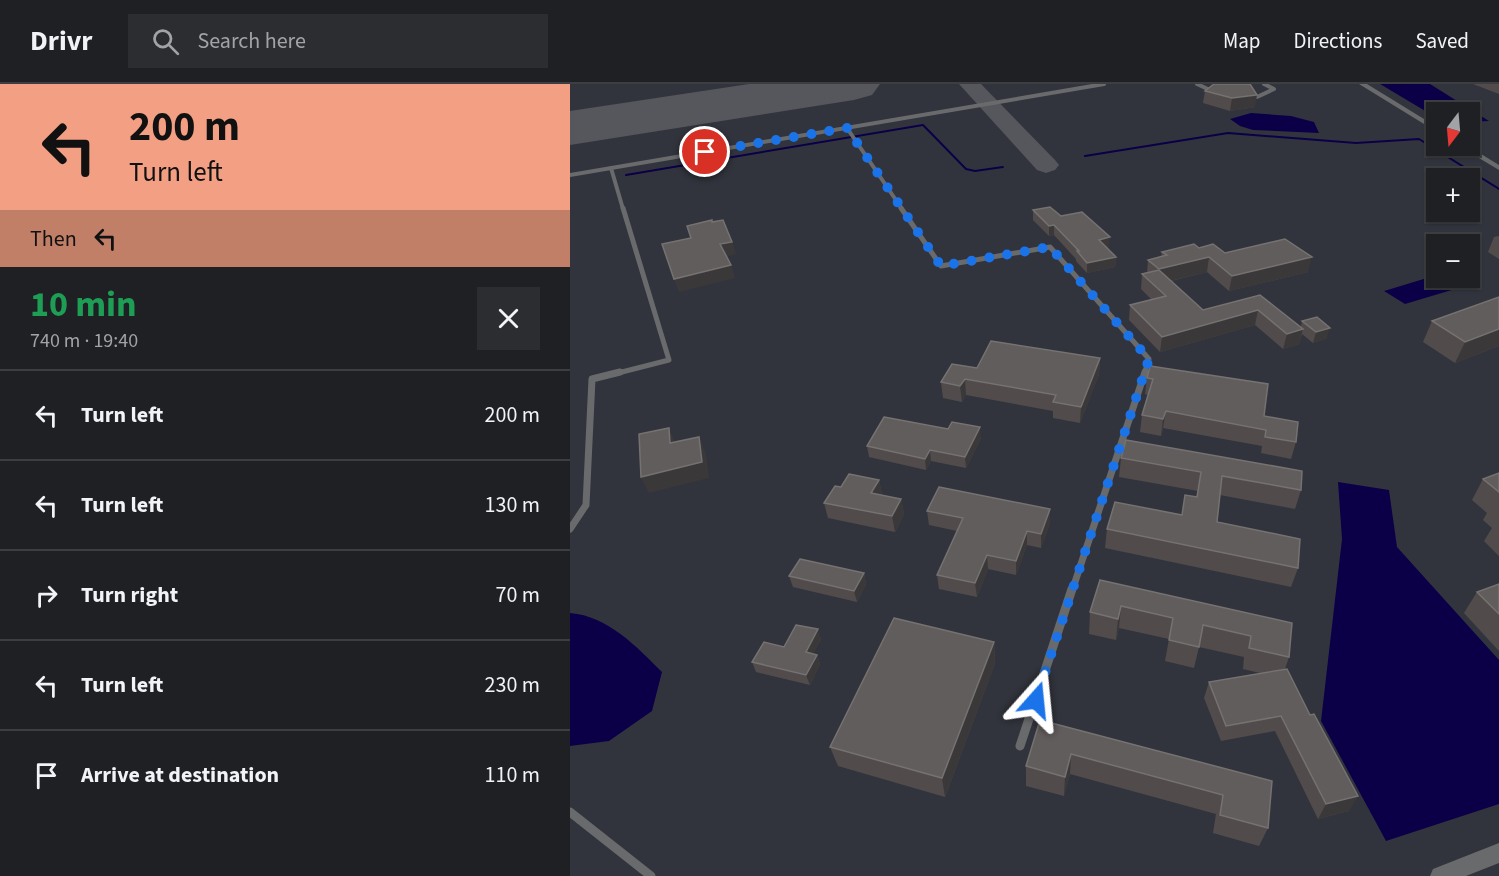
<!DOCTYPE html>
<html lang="en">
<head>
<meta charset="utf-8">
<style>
	body { margin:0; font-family:"Source Sans 3",sans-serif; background:#2c2d30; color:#f1f3f6; height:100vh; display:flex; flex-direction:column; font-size:22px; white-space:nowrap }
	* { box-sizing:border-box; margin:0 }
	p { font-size:20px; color:#a1a3a6 }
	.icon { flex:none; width:33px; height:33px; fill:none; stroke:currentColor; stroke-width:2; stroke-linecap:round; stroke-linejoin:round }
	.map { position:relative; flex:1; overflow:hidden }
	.panel { display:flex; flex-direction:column; background:#1f2023; width:570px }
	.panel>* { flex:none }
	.hud { background:#f39f83; color:#111; overflow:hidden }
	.needle { width:39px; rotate:196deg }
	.buttons { position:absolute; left:856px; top:18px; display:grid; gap:12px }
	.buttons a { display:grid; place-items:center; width:54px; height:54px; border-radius:0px; background:#1f2023; box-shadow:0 2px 4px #0004,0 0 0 2px #3c3e41; font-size:30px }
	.pin { position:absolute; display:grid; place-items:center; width:51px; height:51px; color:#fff; margin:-26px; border:3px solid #fff; border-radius:50%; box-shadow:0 2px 6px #0007 }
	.me { position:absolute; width:66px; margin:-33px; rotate:18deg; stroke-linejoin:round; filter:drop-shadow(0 0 4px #0008) }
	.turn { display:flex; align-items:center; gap:21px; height:126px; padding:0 30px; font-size:27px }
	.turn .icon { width:78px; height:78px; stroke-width:2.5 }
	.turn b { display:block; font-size:42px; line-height:51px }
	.then { display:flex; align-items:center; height:57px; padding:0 30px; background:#0003; gap:12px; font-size:22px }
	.round { display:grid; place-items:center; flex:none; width:63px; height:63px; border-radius:0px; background:#2c2d30 }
	.summary { display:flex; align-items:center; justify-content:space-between; height:102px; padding:0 30px }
	h1 { font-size:36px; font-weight:700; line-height:45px; color:#1e9e55 }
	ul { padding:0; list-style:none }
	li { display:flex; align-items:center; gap:18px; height:90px; padding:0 30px; border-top:2px solid #3c3e41 }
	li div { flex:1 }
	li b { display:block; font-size:22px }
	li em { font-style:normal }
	header { display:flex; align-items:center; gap:36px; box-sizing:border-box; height:84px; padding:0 30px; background:#1f2023; border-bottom:2px solid #3c3e41 }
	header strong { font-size:28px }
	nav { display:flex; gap:33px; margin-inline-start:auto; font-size:21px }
	.search { width:420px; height:54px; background:#2c2d30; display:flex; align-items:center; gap:15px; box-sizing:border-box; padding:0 21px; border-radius:0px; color:#a1a3a6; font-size:22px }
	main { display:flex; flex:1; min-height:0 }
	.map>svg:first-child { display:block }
	.built { fill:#32343d; fill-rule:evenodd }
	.water { fill:#0b0047 }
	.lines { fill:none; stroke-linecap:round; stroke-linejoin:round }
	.stream { stroke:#0b0047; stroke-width:2 }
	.taxiway { fill:#56575c; fill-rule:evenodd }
	.runway { fill:#56575c; fill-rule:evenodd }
	.service-far3 { stroke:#696a6c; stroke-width:4 }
	.service-far2 { stroke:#696a6c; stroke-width:5 }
	.service-far1 { stroke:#696a6c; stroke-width:7 }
	.service { stroke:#696a6c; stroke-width:9 }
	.minor { fill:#696a6c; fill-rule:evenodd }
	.wall { fill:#514c4b }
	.shaded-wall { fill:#3a3839 }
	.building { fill:#615d5c; stroke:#757271; stroke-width:1.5 }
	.route { stroke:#1a73e8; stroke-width:10; stroke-dasharray:0 18 }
</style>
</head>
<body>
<header>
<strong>Drivr</strong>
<div class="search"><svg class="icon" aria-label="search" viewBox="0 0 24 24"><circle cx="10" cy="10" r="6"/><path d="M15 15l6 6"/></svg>Search here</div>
<nav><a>Map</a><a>Directions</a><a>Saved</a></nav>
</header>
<main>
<section class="panel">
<div class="hud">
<div class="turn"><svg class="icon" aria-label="left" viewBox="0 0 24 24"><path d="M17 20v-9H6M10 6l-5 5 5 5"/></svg><div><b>200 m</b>Turn left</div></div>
<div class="then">Then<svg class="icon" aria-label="left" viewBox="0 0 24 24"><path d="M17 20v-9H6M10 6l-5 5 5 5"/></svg></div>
</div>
<div class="summary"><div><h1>10 min</h1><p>740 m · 19:40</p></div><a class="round"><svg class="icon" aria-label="close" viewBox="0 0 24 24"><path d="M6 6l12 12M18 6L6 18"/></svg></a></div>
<ul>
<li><svg class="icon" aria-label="left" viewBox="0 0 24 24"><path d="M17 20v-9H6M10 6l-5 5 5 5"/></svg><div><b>Turn left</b></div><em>200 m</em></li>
<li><svg class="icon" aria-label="left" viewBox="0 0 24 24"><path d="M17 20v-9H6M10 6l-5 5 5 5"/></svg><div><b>Turn left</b></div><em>130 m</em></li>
<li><svg class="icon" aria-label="right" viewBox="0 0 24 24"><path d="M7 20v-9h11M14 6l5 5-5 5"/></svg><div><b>Turn right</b></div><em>70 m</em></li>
<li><svg class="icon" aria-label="left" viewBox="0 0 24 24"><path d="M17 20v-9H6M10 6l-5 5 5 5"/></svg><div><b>Turn left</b></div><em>230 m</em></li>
<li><svg class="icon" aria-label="arrive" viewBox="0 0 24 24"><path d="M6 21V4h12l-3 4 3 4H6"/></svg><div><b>Arrive at destination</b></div><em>110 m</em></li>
</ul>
</section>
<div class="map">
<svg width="929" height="792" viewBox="0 0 929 792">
	<rect width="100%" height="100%" fill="#292a2f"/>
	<path class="built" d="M0,0H929V792H0ZM867,28H900V62H867ZM867,94H900V128H867ZM867,160H900V194H867Z"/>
	<g class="water">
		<path d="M810,0H860L919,37L900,38V28H867V34Z"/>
		<path d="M681,29L721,32L744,38L749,49L683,46L670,42L660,35Z"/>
		<path d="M867,191V194H880L895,202L835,220L814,207Z"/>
		<path d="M768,398L819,406L827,463L929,576V720L816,757L751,637L772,455Z"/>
		<path d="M0,529C38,532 67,563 92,588L82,627L39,657L0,662Z"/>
	</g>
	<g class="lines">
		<g class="stream">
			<path d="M515,72L658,49L786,59L849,55L929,105"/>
			<path d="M56,91L353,41L396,85L405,87L433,83"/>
		</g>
		<path class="taxiway" d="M389,0H411L485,76L489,81L485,86L476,89L467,86Z"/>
		<path class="runway" d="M179,0H310L302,11L284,16L0,61V27Z"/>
		<g class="service-far3">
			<path d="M627,0L642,7"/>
			<path d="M687,13L704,5L694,0"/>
			<path d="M277,44L332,125"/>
			<path d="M41,84L53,125"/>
			<path d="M0,91L534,0"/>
		</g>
		<g class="service-far2">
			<path d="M331,124L371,182L480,163L579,275L574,290"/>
			<path d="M44,290L99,276L53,124"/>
		</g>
		<g class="service-far1">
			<path d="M0,445L16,421L22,295L50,288"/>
			<path d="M502,507L575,288"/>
		</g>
		<g class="service">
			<path d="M450,662L502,505"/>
			<path d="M0,728L81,792"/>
		</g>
		<g class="minor">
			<path d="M789,0H797L867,43V48Z"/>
			<path d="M889,62H898L929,81V86Z"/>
			<path d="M929,759V779L896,792H860L863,785Z"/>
		</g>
	</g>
	<g class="wall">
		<path d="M644,0L685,23L660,27L633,19L635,7Z"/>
		<path d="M903,0H929V10Z"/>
		<path d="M463,126L491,132L539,163L537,164L546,173L545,183L517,189L506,177V175L484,151L479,152L463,136Z"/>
		<path d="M929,152V175L918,168L924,153Z"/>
		<path d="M629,164L738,188L659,207L637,188L601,197L633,226L690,211L731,243L732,237L757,254L743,259L732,250L729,260L713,265L685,241L590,268L559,236L560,221L582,216L571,205L572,190L577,189L578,176L591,173L592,168Z"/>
		<path d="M929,213V262L885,279L853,258L862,237Z"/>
		<path d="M530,274L529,290L510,339L483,334V327L396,311L392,318L373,314L371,298L407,284Z"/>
		<path d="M580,282L694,332L726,358L721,375L691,369L692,362L593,344L591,352L570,348L572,331L578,311L575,310L577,294Z"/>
		<path d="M411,354L396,384L361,377L356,386L299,373L297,362Z"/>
		<path d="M551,374L731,406L725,425L650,411L647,438L728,484L721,503L535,464L537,445L612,431L626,413L628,407L549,393Z"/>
		<path d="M929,389V472L914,457L922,444L913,436L917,429L902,416L913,395Z"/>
		<path d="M309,396L312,411L331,415L334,430L325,448L258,434L254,419Z"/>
		<path d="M480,425V439L471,464L457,461L446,491L418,485L407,513L369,505L367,491L387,447L359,441L357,427Z"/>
		<path d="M294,489L296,500L287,518L223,503L219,492Z"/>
		<path d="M530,496L722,539L719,573L715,585L779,727L748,735L705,647L651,657L634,614L639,598L690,589L673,585L674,573L629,563L624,584L595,577L599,555L549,544L546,556L519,550L520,528Z"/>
		<path d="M929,500V567L894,529L907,508Z"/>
		<path d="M251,555L243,570L247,571L250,580L240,601L186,588L182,578L214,563Z"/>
		<path d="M424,558L425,579L375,713L268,682L260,663Z"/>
		<path d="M470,636L702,697L698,744L689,762L643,749L646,730L500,690L494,712L456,702V682Z"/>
	</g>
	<g class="shaded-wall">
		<path d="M687,11L685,23L660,27L662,14Z"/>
		<path d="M484,141V151L479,152V142Z"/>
		<path d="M540,153L539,163L528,166L529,156Z"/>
		<path d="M162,158L166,170L154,173L150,160Z"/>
		<path d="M546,173L545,183L517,189V179Z"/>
		<path d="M639,173L637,188L587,200L589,185Z"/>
		<path d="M742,173L738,188L659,207L662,192Z"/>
		<path d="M161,181L165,194L109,208L104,195Z"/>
		<path d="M688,226L685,241L590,268L592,253Z"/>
		<path d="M760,244L757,254L743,259L746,248Z"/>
		<path d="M733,245L729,260L713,265L717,250Z"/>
		<path d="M929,245V262L885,279L895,258Z"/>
		<path d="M530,274L529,290L510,339L511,323Z"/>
		<path d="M395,295L396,311L392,318L390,302Z"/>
		<path d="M596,327L593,344L591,352L593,335Z"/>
		<path d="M410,343L411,354L396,384L395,373Z"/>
		<path d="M99,344L106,361L100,359Z"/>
		<path d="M129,353L136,370L139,394L79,409L71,393Z"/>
		<path d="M360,366L361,377L356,386L355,375Z"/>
		<path d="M309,396L312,411L301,409Z"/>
		<path d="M331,415L334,430L325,448L322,432Z"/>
		<path d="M480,425V439L471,464V450Z"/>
		<path d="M457,447V461L446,491V477Z"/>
		<path d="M417,471L418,485L407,513L405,499Z"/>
		<path d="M294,489L296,500L287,518L284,507Z"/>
		<path d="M551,522L549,544L546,556L548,535Z"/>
		<path d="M248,545L251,555L239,578L236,568Z"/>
		<path d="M424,558L425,579L375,713L372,694Z"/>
		<path d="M247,571L250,580L240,601L236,591Z"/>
		<path d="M501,670L500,690L494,712L495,693Z"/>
		<path d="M788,712L779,727L748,735L756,720Z"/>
	</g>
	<g class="building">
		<path d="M644,0H680L687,11L662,14L635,7Z"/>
		<path d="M480,123L491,132L512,128L540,153L529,156L546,173L517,179L507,167H509L484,141L479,142L463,126Z"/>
		<path d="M142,136V138L153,136L162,158L150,160L161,181L104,195L92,160L121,154L117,142Z"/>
		<path d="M715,155L742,173L662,192L639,173L589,185L578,176L597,171L592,168L624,160L629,164L643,160L655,169Z"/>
		<path d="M589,186L633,226L690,211L733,245L717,250L688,226L592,253L560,221L596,212L572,190Z"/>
		<path d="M929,213V245L895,258L862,237Z"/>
		<path d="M747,233L760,244L746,248L732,237Z"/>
		<path d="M421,257L530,274L511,323L483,318L486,311L395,295L390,302L371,298L382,280L407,284Z"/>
		<path d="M580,282L698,300L694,332L728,338L726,358L695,353L696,346L596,327L593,335L572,331L583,295L577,294Z"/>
		<path d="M314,333L378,345L382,338L410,343L395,373L360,366L355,375L297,362Z"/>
		<path d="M99,344L100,359L129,353L132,378L71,393L69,350Z"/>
		<path d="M556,356L732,387L731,406L652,392L647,438L730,455L728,484L537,445L545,418L612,431L615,411L627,413L631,388L551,374Z"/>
		<path d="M929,389V408L913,395Z"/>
		<path d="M279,390L309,396L301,409L331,415L322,432L254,419L265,402L271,403Z"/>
		<path d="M369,403L480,425L471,450L457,447L446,477L417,471L405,499L367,491L393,434L357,427Z"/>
		<path d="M230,475L294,489L284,507L219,492Z"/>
		<path d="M530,496L722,539L719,573L679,564L681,552L633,541L629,563L599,556L603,534L551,522L548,535L520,528Z"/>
		<path d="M929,500V530L907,508Z"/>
		<path d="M324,534L424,558L372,694L260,663Z"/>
		<path d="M226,541L248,545L236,568L247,571L236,591L182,578L194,558L214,563Z"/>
		<path d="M717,585L740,631L744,630L788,712L756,720L711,632L656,642L639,598Z"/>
		<path d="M470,636L702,697L698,744L650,731L653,711L501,670L495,693L456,682Z"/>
	</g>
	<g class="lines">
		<path class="route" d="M135,68L277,44L371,182L480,163L579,275L466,616"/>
	</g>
</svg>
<div class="buttons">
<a><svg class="needle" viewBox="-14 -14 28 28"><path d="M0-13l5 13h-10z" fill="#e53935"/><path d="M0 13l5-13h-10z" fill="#a1a3a6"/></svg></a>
<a>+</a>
<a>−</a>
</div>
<div class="pin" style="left:135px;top:68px;background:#d93025"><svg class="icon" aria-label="arrive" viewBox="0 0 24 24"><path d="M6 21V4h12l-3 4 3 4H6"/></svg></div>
<svg class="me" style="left:466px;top:616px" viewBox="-20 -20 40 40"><path d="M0-17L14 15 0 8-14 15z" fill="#1a73e8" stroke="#fff" stroke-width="4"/></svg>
</div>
</main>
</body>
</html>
